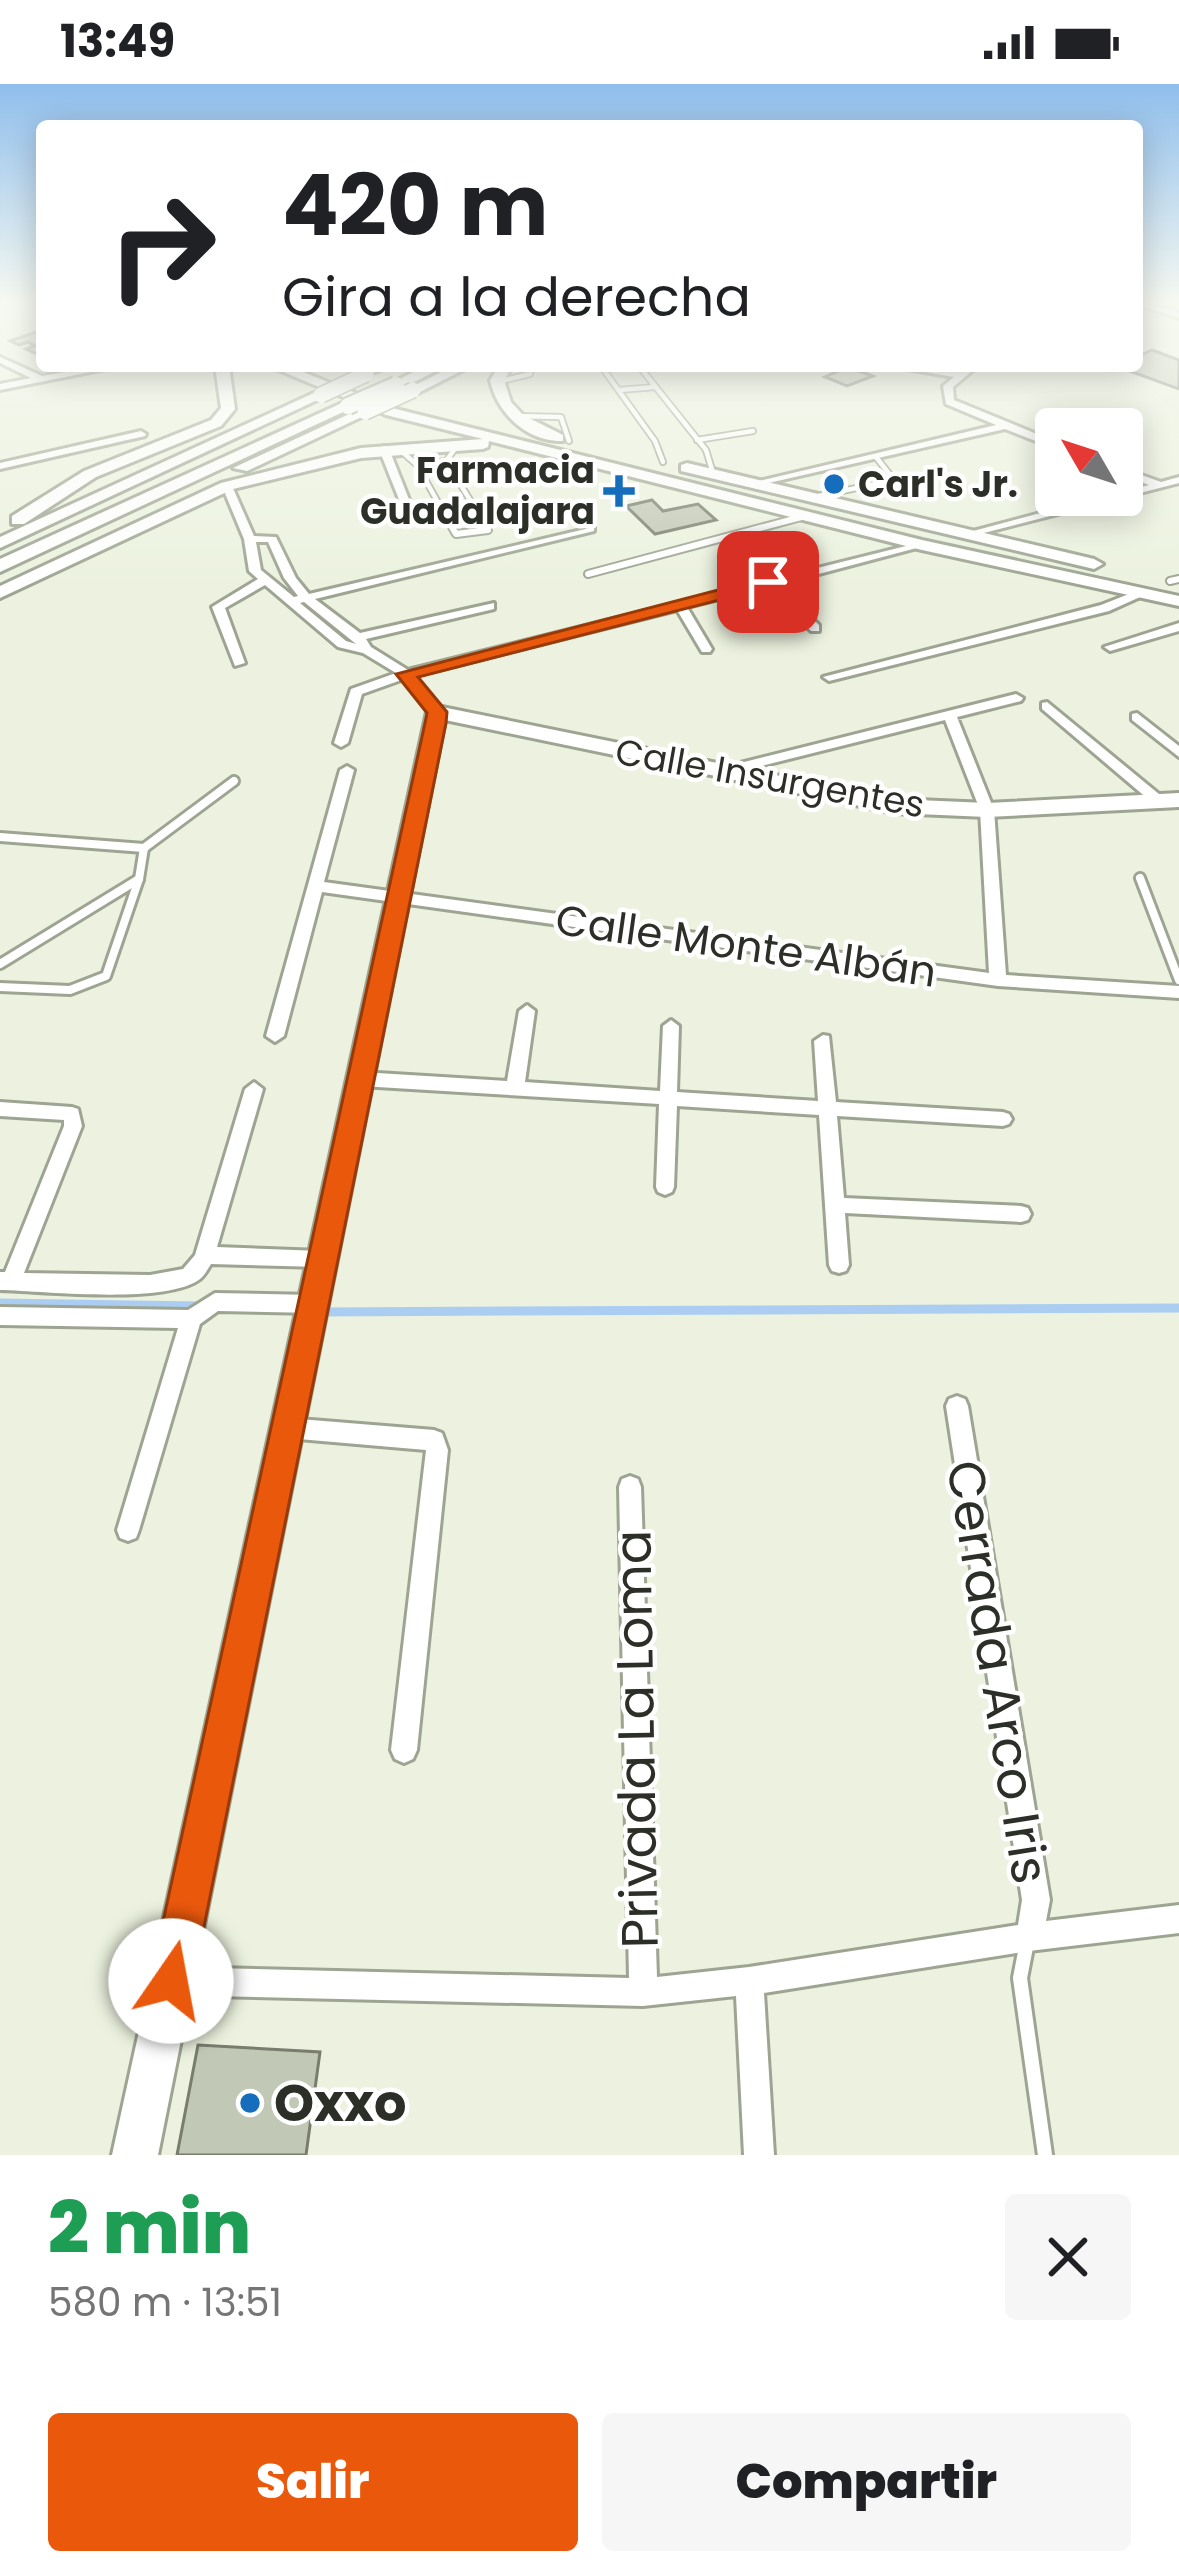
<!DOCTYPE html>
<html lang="es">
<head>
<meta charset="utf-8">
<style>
	body { margin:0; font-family:Poppins,sans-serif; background:#f6f6f6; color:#202124; height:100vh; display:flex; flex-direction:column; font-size:45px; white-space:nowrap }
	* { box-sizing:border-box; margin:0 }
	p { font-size:39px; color:#757577 }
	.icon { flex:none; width:66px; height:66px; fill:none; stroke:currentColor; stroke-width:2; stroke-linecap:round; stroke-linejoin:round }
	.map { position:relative; height:2071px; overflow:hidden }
	.details { display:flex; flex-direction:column; background:#fff; flex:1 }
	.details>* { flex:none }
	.top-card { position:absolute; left:36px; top:36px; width:1107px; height:252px; border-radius:12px; box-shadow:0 6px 30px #0003; background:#fff; color:#202124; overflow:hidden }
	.needle { width:78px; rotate:309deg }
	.tools { position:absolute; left:1035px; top:324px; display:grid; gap:24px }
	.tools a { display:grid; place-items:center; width:108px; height:108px; border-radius:12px; background:#fff; box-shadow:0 6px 30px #0003; font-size:60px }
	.pin { position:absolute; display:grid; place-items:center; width:102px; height:102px; color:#fff; margin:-51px; border-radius:24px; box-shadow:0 6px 18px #0006 }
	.me { position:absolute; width:132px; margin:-66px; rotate:12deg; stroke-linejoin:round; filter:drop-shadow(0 0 9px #0008) }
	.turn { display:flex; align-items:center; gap:42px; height:252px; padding:0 48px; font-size:54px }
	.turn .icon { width:156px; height:156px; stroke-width:2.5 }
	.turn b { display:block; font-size:84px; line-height:102px }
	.round { display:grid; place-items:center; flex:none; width:126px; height:126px; border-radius:12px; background:#f6f6f6 }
	.headline { display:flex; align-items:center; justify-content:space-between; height:204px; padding:0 48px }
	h1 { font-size:72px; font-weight:800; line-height:90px; color:#1e9e55 }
	.primary-button { display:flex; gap:24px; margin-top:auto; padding:24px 48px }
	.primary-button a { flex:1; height:138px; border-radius:12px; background:#ea580c; color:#fff; font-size:48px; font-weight:800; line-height:138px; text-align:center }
	.primary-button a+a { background:#f6f6f6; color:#202124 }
	.status { display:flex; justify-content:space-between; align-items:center; height:84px; padding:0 60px; background:#fff; direction:ltr }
	.status svg { height:33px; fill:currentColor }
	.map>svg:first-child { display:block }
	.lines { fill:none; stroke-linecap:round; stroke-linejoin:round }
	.stream { stroke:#abcdf2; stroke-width:9 }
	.building { fill:#c2c8b6; stroke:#787d6d; stroke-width:3 }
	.lane-far3-casing { stroke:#9ea492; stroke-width:8 }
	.lane-far2-casing { stroke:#9ea492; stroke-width:10 }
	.lane-far1-casing { stroke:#9ea492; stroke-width:14 }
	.lane-casing { stroke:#9ea492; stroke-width:20 }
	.street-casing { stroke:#9ea492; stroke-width:6 }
	.secondary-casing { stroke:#9ea492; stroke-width:6 }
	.primary-casing { stroke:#9ea492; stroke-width:6 }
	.lane-far3 { stroke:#fff; stroke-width:4.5 }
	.lane-far2 { stroke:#fff; stroke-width:6 }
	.lane-far1 { stroke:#fff; stroke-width:8 }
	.lane { stroke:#fff; stroke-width:14 }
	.street { fill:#fff; fill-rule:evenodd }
	.secondary { fill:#fff; fill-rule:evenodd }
	.primary { fill:#fff; fill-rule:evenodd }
	.secondary-bridge-casing { stroke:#9ea492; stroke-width:18; stroke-linecap:butt }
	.primary-bridge-casing { stroke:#9ea492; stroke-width:20; stroke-linecap:butt }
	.secondary-bridge { stroke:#fff; stroke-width:15 }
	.primary-bridge { stroke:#fff; stroke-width:16 }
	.route { fill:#ea580c; stroke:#983908; stroke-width:3 }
	.poi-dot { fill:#156dbb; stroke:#fff; stroke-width:4.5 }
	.labels { text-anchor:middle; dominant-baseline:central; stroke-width:9; stroke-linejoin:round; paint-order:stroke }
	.far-poi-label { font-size:36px; font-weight:bold; fill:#2c2f27; stroke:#fff; text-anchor:end }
	.far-street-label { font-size:36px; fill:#2c2f27; stroke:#fff }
	.street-label { font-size:42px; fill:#2c2f27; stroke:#fff }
	.near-street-label { font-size:51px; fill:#2c2f27; stroke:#fff }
	.near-poi-label { font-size:51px; font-weight:bold; fill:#2c2f27; stroke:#fff; text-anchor:start }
</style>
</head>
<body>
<div class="status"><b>13:49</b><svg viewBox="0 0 49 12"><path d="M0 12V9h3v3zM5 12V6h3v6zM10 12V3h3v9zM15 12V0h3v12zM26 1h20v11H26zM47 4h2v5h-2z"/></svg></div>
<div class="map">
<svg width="1179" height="2071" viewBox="0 0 1179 2071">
	<rect width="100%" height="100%" fill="#ecf2df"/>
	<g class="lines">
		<g class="stream">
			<path d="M0,1219L200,1222"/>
			<path d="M317,1228L1179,1224"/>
		</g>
	</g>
	<g class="building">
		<path d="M42,246V269L37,270L26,265L35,262L28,258L19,261L10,257Z"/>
		<path d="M1152,266L1179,276V305L1116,282H1137V273Z"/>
		<path d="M847,283L873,292L847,302L825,293Z"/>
		<path d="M652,416L663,427L698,420L716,436L655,450L626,422Z"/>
		<path d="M198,1961L320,1968L306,2071H177Z"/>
	</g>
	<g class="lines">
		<defs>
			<g id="lane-far3">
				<path d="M601,282L655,357L663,378"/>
				<path d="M639,282L706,366L713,389"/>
				<path d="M497,298L530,290L531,282"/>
				<path d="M619,306L655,303"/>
				<path d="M515,332L561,333L569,357"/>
				<path d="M697,356L753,347"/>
				<path d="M399,365L417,381L444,429"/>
				<path d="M446,377L478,429"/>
				<path d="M417,381L446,377L457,362"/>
				<path d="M814,413L894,396L876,373"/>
			</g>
			<g id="lane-far2">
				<path d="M442,426L456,450L488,446L476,426"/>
				<path d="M588,490L805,432"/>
				<path d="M1170,497L1179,495"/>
			</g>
			<g id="lane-far1">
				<path d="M0,753L144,764"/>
				<path d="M144,764L234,697"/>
				<path d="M1140,794L1179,896"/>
				<path d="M0,880L139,795"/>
				<path d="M0,903L70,906L106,892L139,795L144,764"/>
			</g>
			<path id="lane" d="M1027,1858L1020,1894L1045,2071"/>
			<g id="street">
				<path d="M1137,217L1179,228V234L1137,221Z"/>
				<path d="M0,273L42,292L100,282H120L0,306V300L31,294L0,279Z"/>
				<path d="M890,282L960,288L967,282H978L953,303L954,316L1056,358V365L1005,345L755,402V398L996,341L946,320L943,302L954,293Z"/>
				<path d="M141,347L146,350L145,352L0,385V379Z"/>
				<path d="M384,362L389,365L414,428L413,430L404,428L379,365Z"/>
				<path d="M1122,384L1161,398L1179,393V399L968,453L962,450L1108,411H1122V408L1149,401L1122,391Z"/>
				<path d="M227,399L232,402L254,452L276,453L296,494L309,510L594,443V447L315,515L360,549L494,519V525L366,555L371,563L408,586L922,458L928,461L777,501L819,541V547H811L767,503L687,523L712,565L710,568H702L677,526L414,592L442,625V631H432L404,595L362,610L348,659L341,663L334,659L351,605L396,589L363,569L338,563L265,501L225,524L245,579L235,582L212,523L258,495L249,487L244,455L222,402ZM256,458H268L284,494L298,512L294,513L261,486ZM304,518L356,560L346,557L300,519Z"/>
				<path d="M1139,506L1149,509L1109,527L829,597L823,593L1101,521Z"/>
				<path d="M1179,539V547L1110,567L1104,563Z"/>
				<path d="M1016,610L1023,614L1021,617L957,633L994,726L1006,891L1179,902V914L998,902L322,808L284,952L275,958L266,952L340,686L347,682L354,686L324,798L989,889L980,726L945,636L721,692L714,688L716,685Z"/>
				<path d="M1047,618L1165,715V721H1155L1042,625V619Z"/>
				<path d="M1137,629L1179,662V673L1132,636V630Z"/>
				<path d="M527,921L535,927L525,998L660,1007L663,942L671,936L679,942L677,1008L818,1017L814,957L823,951L829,952L836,1018L1003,1028L1009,1030L1012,1035L1009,1040L1003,1042L837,1032L844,1114L1021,1122L1028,1124L1031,1130L1028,1136L1021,1138L845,1129L849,1181L846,1187L839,1189L832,1187L829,1181L819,1031L677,1022L674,1103L672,1108L665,1111L658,1108L656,1103L659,1020L361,1002L352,995L361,988L507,997L519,927Z"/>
				<path d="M254,998L263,1005L217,1163L321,1167L328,1169L331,1175L328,1181L321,1183L211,1180C207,1186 205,1191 200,1195C166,1221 44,1207 0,1206V1188H5L64,1042V1036L0,1032V1018L72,1023L78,1025L82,1042L24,1189L150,1191L183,1185L195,1171L245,1005Z"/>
				<path d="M215,1209L314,1211L321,1214L324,1220L321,1226L314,1229L218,1227L200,1240L139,1446L136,1454L128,1457L120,1454L117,1446L178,1244L0,1241V1223L188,1226Z"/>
				<path d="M957,1312L965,1315L968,1322L1050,1816L1046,1837L1179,1821V1849L1029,1867L764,1909L774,2071H744L736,1912L643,1922L171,1911L161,1907L157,1897L161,1887L171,1883L629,1894L619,1403L622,1395L630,1392L638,1395L641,1403L657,1893L749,1883L1018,1841L1022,1816L946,1322L949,1315Z"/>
				<path d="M287,1334L434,1346L442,1349L448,1366L417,1666L413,1675L404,1679L395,1675L391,1666L426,1366L287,1354L279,1351L276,1344L279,1337Z"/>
			</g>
			<g id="secondary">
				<path d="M215,282H229L235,325L221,342L96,393L24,440H12V432L84,387L211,336L221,324Z"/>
				<path d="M269,282H288L396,325L922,456L1179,512V522L922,466L489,357L488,363L483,365L361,374L233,405L0,514V502L221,399L361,364L483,355L386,331Z"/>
				<path d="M373,282H392L361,293V287Z"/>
				<path d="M453,282H471L418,309L406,306Z"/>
				<path d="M499,282H513L504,296L511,318L523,331L563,351V357C528,358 497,330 490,296Z"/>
				<path d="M316,308L328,311L0,464V453Z"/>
				<path d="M360,325L372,328L247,387L233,384Z"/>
				<path d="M687,379L1094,475L1103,480L1094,485L681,387V381Z"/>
				<path d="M437,622L894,715L987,719L1179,709V723L987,733L894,729L445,636L158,2071H112L427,628Z"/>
			</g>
			<g id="primary">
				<path d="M425,282H446L402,304L388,301Z"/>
				<path d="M342,319L356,322L0,488V475Z"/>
			</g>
		</defs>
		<use href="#lane-far3" class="lane-far3-casing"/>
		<use href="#lane-far2" class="lane-far2-casing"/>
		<use href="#lane-far1" class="lane-far1-casing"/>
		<use href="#lane" class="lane-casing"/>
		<use href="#street" class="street-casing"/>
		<use href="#secondary" class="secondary-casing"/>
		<use href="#primary" class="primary-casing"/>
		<use href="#lane-far3" class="lane-far3"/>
		<use href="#lane-far2" class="lane-far2"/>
		<use href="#lane-far1" class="lane-far1"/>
		<use href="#lane" class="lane"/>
		<use href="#street" class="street"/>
		<use href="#secondary" class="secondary"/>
		<use href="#primary" class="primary"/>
		<defs>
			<g id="secondary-bridge">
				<path d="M321,311L366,290"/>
				<path d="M365,328L413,306"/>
			</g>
			<path id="primary-bridge" d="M348,322L396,301"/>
		</defs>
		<use href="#secondary-bridge" class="secondary-bridge-casing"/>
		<use href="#primary-bridge" class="primary-bridge-casing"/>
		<use href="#secondary-bridge" class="secondary-bridge"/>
		<use href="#primary-bridge" class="primary-bridge"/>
	</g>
	<linearGradient id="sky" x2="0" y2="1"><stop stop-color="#8fbeec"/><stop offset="0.43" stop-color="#f6f9f1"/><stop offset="1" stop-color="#f6f9f1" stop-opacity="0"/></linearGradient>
	<rect width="1179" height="507" fill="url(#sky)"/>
	<path class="route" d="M768,493L774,495V502L418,593L447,628L446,639L193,1897L186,1912L171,1918L156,1912L150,1897L425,639L427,629L396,590Z"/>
	<g class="poi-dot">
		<circle cx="834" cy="400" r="12"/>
		<path d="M613 389h12v12h12v12h-12v12h-12v-12h-12v-12h12z"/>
		<circle cx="250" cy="2019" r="12"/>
	</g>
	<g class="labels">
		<g class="far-poi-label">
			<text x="595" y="386">Farmacia<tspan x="595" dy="41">Guadalajara</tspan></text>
			<text x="858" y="400" text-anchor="start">Carl's Jr.</text>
		</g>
		<g class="far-street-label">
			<text transform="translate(770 694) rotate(10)">Calle Insurgentes</text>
		</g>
		<g class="street-label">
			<text transform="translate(746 862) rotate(8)">Calle Monte Albán</text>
		</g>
		<g class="near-street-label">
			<text transform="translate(998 1588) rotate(81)">Cerrada Arco Iris</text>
			<text transform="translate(636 1655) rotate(-91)">Privada La Loma</text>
		</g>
		<g class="near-poi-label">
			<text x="274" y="2019">Oxxo</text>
		</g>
	</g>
</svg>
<div class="tools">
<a><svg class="needle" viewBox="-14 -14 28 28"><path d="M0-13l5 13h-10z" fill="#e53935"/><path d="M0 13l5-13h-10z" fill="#757577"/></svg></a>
</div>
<div class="pin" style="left:768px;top:498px;background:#d93025"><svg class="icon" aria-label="arrive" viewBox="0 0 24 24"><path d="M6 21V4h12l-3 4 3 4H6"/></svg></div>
<svg class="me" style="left:171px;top:1897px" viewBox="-20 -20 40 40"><circle r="19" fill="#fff"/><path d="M0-13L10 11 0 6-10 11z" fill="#ea580c"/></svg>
<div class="top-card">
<div class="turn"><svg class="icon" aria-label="right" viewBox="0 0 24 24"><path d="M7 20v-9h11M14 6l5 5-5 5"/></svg><div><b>420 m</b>Gira a la derecha</div></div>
</div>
</div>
<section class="details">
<div class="headline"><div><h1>2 min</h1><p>580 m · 13:51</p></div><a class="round"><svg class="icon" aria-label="close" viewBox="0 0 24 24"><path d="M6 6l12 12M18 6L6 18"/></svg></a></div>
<div class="primary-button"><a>Salir</a><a>Compartir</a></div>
</section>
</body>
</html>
